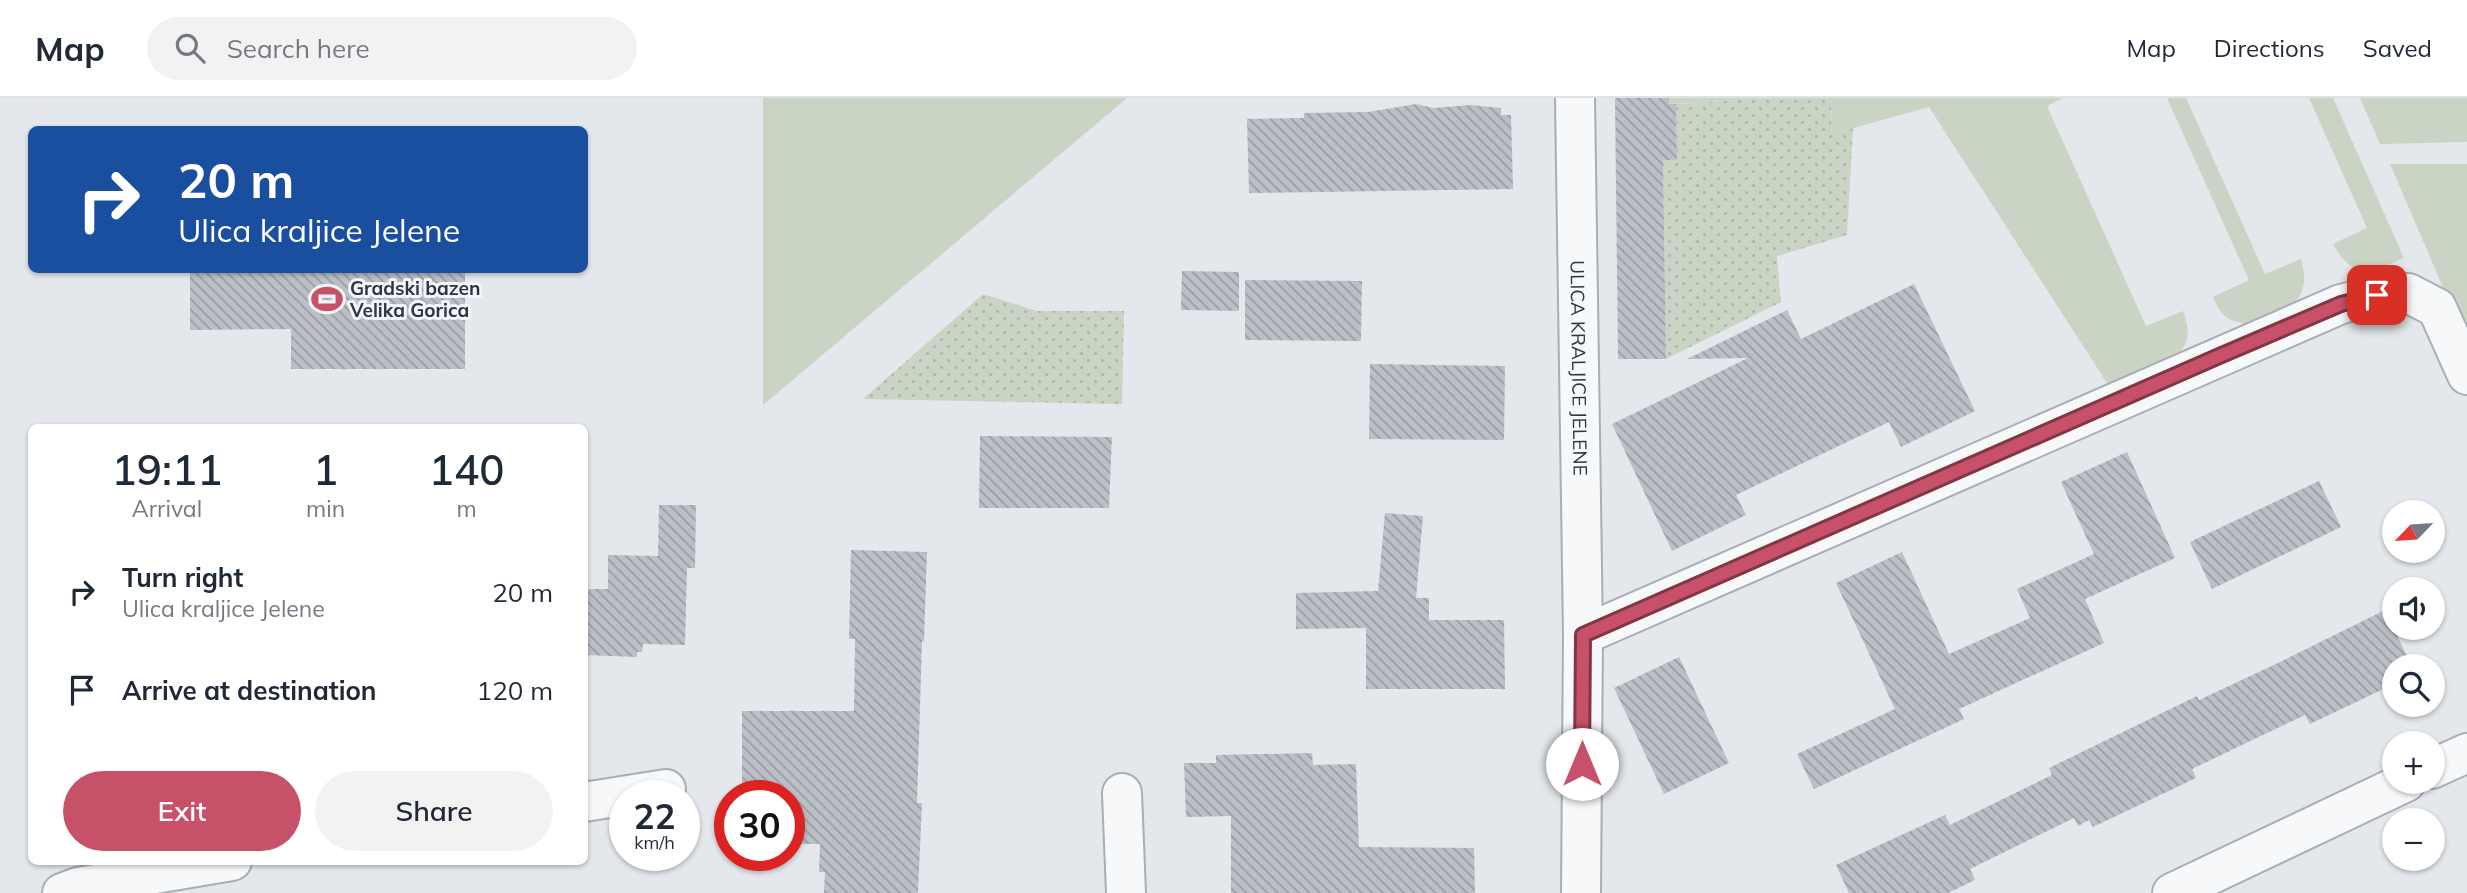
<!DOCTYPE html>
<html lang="en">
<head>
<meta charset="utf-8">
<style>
	body { margin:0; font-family:Mulish,sans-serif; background:#f2f2f3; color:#1f2937; height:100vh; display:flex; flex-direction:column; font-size:26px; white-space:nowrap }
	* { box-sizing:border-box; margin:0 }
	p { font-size:23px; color:#747a83 }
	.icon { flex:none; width:38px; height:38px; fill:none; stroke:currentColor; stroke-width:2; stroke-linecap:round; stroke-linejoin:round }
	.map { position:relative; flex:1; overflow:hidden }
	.details { position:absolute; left:28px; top:326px; width:560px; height:441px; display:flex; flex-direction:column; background:#fff; border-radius:10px; box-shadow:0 2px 5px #0004 }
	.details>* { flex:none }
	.banner { position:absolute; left:28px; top:28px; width:560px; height:147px; border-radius:10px; box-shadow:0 2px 5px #0004; background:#1a4fa0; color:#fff; overflow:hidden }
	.needle { width:46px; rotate:245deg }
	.buttons { position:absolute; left:2382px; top:402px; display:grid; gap:14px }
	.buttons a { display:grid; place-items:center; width:63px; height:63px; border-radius:50%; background:#fff; box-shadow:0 2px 5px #0004; font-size:35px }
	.speed { position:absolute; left:609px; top:682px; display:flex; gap:14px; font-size:35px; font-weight:700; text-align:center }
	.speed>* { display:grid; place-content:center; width:91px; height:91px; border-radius:50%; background:#fff; box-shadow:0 2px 5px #0004; line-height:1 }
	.speed small { font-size:18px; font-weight:400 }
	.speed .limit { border:10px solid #d22; background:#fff; color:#111 }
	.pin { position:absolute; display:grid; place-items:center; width:60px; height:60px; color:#fff; margin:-30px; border-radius:14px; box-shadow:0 4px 10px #0006 }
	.me { position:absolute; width:77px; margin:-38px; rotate:0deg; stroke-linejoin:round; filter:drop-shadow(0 0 5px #0008) }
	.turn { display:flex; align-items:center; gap:24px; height:147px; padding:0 35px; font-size:32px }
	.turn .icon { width:91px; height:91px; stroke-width:2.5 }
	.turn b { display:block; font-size:49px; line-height:60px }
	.eta { display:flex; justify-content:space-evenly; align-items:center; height:119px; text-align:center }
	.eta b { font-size:42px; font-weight:600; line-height:49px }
	.primary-button { display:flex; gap:14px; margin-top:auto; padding:14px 35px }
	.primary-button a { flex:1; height:80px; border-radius:42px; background:#c8516a; color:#fff; font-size:28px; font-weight:600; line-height:80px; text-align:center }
	.primary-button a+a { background:#f2f2f3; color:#1f2937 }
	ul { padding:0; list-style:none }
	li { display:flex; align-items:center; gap:21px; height:98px; padding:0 35px }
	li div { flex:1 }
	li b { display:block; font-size:26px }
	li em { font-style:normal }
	header { display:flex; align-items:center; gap:42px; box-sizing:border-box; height:98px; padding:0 35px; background:#fff; border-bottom:2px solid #e0e1e3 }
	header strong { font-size:33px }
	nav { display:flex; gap:38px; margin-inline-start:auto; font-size:24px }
	.search { width:490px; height:63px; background:#f2f2f3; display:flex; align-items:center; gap:18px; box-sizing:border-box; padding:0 24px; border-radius:38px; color:#747a83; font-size:26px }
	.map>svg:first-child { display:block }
	.grass { fill:#cad4c5 }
	.garden { fill:url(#garden-dots) }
	.building { fill:url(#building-back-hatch) }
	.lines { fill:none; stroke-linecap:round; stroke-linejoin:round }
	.minor-casing { stroke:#a9aeb5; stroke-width:42 }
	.minor { stroke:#f6f8f9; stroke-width:38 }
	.route-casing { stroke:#823545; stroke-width:18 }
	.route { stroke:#c8516a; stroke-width:12 }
	.labels { text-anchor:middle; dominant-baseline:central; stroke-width:6; stroke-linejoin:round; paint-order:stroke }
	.poi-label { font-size:19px; font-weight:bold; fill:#2c3642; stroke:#f3f6f8; text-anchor:start }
	.street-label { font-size:19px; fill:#2c3642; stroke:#f3f6f8 }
</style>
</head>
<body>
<header>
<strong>Map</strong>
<div class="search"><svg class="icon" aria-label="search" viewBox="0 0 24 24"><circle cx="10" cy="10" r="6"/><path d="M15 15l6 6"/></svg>Search here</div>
<nav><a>Map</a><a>Directions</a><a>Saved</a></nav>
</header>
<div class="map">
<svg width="2467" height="795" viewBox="0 0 2467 795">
	<defs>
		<pattern id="garden-dots" width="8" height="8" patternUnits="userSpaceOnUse" patternTransform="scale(1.75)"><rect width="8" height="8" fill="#cad4c5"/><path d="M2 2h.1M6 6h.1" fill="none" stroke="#aeb7aa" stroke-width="1.8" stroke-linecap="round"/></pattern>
		<pattern id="building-back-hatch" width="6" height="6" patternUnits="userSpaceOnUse" patternTransform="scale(1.75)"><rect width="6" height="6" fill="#bbc0c7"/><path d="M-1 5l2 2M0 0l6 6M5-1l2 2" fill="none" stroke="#989da3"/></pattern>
	</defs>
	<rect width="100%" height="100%" fill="#e4e7eb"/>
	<g class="grass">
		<path d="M763,0H1127L763,307Z"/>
		<path d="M1669,0H1771L1669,6Z"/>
		<path d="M1831,0H2063L2047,8L2146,228L2183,213C2187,224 2191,238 2183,250C2173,266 2128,280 2109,288L1929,9L1832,36Z"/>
		<path d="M2167,0H2186L2265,176L2301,161C2304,173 2307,187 2299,199C2286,218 2244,235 2225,218C2219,213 2216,205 2213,199L2249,182Z"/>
		<path d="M2309,0H2333L2404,160C2371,175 2353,182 2333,146L2367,130Z"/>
		<path d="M2360,0H2467V44L2380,46Z"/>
		<path d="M2390,66H2467V225L2454,215Z"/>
	</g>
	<g class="garden">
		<path d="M1771,0H1831L1832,36L1853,30L1847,137L1777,158L1781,204L1666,261L1663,62L1677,61L1676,6Z"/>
		<path d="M983,196L1037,213H1124L1122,306L863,301Z"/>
	</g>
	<g class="building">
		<path d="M1615,0H1669V6H1676L1677,62H1663L1666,261H1618Z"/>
		<path d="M1416,6L1433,10L1471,7L1501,10V17H1511L1513,91L1249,95L1247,21L1304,20V15L1368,14Z"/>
		<path d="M190,172H465V271H291V231L190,232Z"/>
		<path d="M1182,173L1239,174V213L1181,212Z"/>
		<path d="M1245,182L1362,183L1361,243L1245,242Z"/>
		<path d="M1914,186L1975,313L1901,349L1889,324L1736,397L1746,417L1672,453L1612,326L1748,260L1687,261L1787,212L1801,241Z"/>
		<path d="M1370,266L1505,268L1504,342L1369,341Z"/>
		<path d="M980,338L1112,339L1109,410H979Z"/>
		<path d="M2127,354L2175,460L2085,501L2104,545L1959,611L1964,621L1814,691L1797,656L1895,611L1836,485L1902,454L1949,556L2030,520L2017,491L2094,456L2061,384Z"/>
		<path d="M2319,383L2341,429L2212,491L2190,444Z"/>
		<path d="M659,407H696L695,470H687L685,547L643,546L642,554H637V559L584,557V491H608V457L658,458Z"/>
		<path d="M1385,415L1423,418L1416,500H1429V522H1504L1505,591H1366V530L1296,531V495L1378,493Z"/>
		<path d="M851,452L927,454L924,543H922L917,705H922L918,795H824L825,774H819L820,746H789V698H742V613H854L855,541H849Z"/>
		<path d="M2385,512L2412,569H2394V586L2310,626L2305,617L2192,671L2196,680L2093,729L2089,722L2078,728L2074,720L1970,771L1975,782L1948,795H1849L1836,767L1945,717L1950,727L2052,677L2049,670L2197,598L2199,602L2280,564Z"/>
		<path d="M1679,559L1729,665L1664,696L1614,590Z"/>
		<path d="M1312,655L1313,667L1356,666L1359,749L1474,750L1475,795H1231V718L1186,719L1184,665H1216V657Z"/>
	</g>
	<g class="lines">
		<defs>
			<g id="minor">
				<path id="s1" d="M1575,0L1583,537L1581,795"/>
				<path d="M1583,537L2341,206L2377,197L2408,195L2437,210L2467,277"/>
				<path d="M2432,671L2467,655"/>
				<path d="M1122,695L1126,795"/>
				<path d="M584,704L666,691"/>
				<path d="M62,795L78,789L232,763"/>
				<path d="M2172,795L2406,684"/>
			</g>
		</defs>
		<use href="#minor" class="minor-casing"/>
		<use href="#minor" class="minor"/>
	</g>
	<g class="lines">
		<defs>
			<path id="route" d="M1582,666L1583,537L2217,259L2341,206L2377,197"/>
		</defs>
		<use href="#route" class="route-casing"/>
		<use href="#route" class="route"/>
	</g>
	<defs>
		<symbol id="stadium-bare" viewBox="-9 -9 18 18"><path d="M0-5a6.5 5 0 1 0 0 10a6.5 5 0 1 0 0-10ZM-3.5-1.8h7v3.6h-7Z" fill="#c8516a" stroke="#f3f6f8" stroke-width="2.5" paint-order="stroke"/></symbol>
	</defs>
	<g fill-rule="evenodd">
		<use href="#stadium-bare" x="305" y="179" width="44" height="44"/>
	</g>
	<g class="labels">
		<g class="poi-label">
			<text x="350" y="190">Gradski bazen<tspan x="350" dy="22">Velika Gorica</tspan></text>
		</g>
		<g class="street-label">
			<text stroke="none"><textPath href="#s1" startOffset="270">ULICA KRALJICE JELENE</textPath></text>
		</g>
	</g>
</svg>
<div class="buttons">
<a><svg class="needle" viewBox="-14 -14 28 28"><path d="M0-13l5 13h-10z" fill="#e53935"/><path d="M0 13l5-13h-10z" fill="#747a83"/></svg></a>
<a><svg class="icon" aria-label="sound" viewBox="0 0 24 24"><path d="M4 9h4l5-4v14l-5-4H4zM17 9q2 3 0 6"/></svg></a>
<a><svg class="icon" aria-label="search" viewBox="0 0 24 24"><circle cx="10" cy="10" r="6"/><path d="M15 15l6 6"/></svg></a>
<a>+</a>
<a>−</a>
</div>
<div class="speed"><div>22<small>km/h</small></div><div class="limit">30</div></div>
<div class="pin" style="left:2377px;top:197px;background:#d93025"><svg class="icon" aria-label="arrive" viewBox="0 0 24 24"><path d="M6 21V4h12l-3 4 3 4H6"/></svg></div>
<svg class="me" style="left:1582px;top:666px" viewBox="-20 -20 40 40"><circle r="19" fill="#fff"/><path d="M0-13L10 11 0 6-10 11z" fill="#c8516a"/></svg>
<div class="banner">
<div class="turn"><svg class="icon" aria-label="right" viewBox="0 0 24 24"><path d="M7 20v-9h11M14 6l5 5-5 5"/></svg><div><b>20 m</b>Ulica kraljice Jelene</div></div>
</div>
<section class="details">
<div class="eta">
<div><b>19:11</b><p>Arrival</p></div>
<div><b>1</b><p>min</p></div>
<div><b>140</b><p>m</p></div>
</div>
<ul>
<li><svg class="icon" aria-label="right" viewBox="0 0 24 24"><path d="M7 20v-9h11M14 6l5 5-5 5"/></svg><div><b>Turn right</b><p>Ulica kraljice Jelene</p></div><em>20 m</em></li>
<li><svg class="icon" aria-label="arrive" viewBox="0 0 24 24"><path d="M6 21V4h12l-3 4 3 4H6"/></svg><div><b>Arrive at destination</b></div><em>120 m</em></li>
</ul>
<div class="primary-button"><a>Exit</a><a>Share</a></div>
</section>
</div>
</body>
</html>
